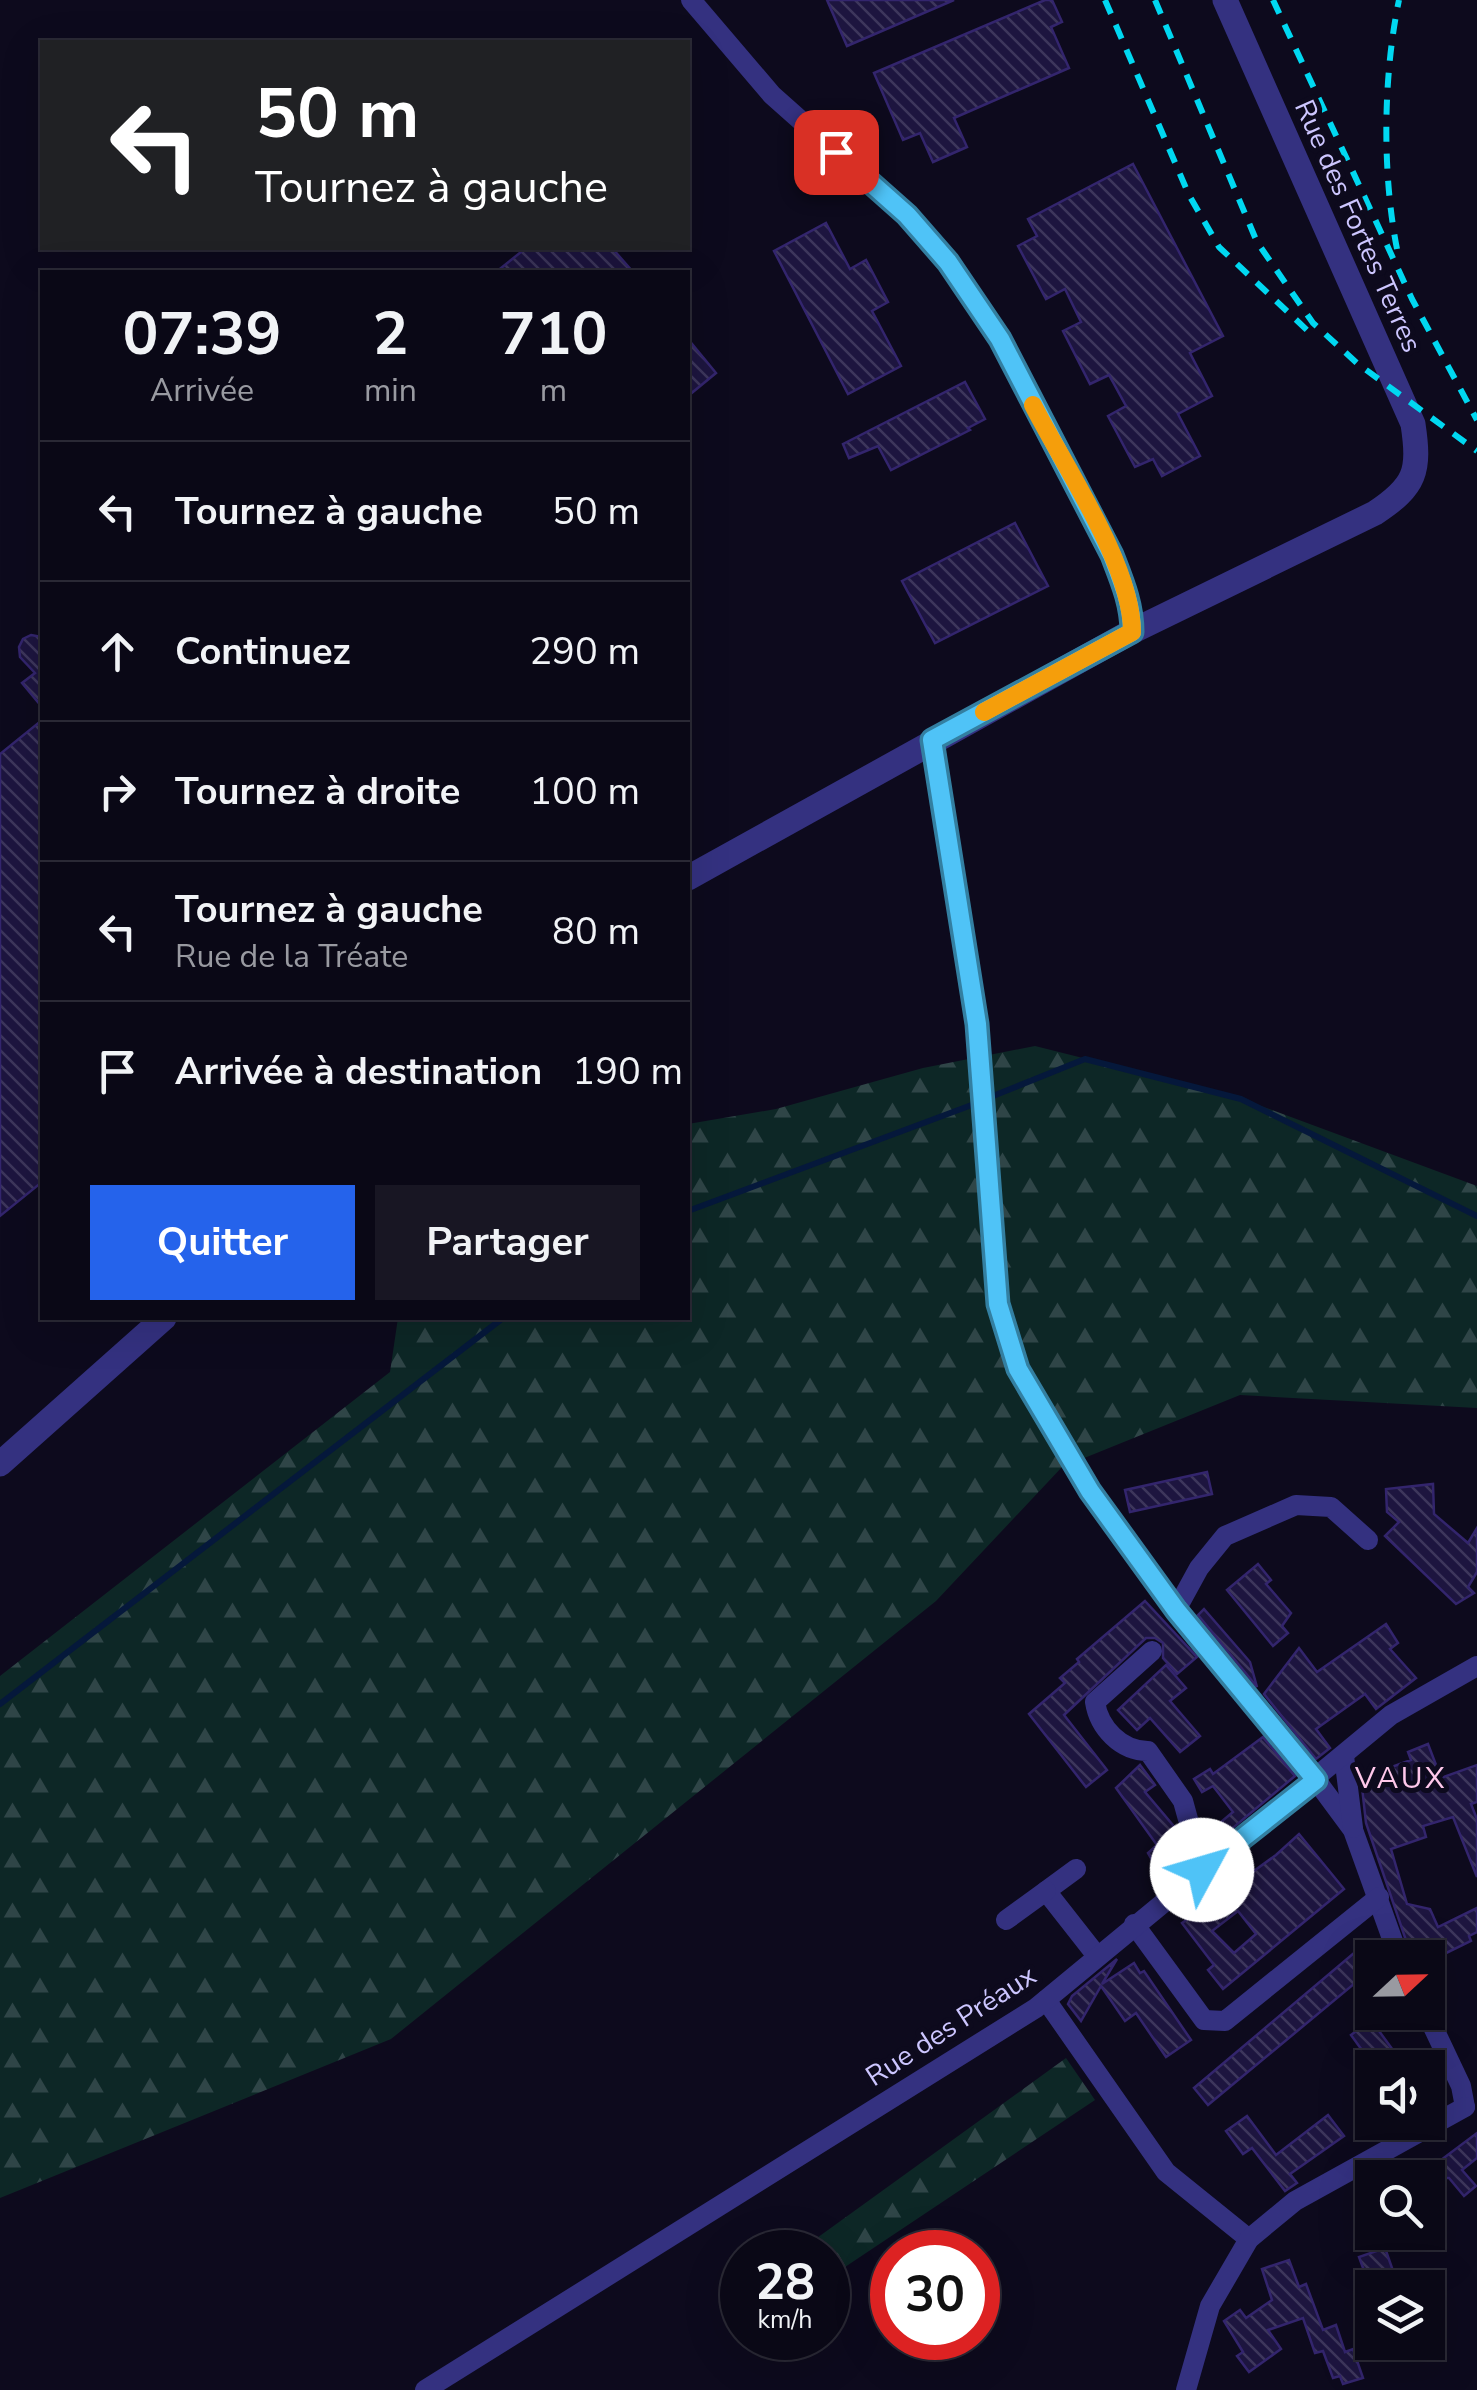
<!DOCTYPE html>
<html lang="fr">
<head>
<meta charset="utf-8">
<style>
	body { margin:0; font-family:"Nunito Sans",sans-serif; background:#181623; color:#f1f3f6; height:100vh; display:flex; flex-direction:column; font-size:38px; white-space:nowrap }
	* { box-sizing:border-box; margin:0 }
	p { font-size:32px; color:#999aa1 }
	.icon { flex:none; width:55px; height:55px; fill:none; stroke:currentColor; stroke-width:2; stroke-linecap:round; stroke-linejoin:round }
	.map { position:relative; flex:1; overflow:hidden }
	.panel { position:absolute; left:40px; top:270px; width:650px; height:1050px; display:flex; flex-direction:column; background:#0a0816; border-radius:0px; box-shadow:0 10px 40px #0002,0 0 0 2px #2a2935 }
	.panel>* { flex:none }
	.hud { position:absolute; left:40px; top:40px; width:650px; height:210px; border-radius:0px; box-shadow:0 10px 40px #0002,0 0 0 2px #2a2935; background:#202124; color:#fff; overflow:hidden }
	.needle { width:65px; rotate:68deg }
	.buttons { position:absolute; left:1355px; top:1940px; display:grid; gap:20px }
	.buttons a { display:grid; place-items:center; width:90px; height:90px; border-radius:0px; background:#0a0816; box-shadow:0 10px 40px #0002,0 0 0 2px #2a2935; font-size:50px }
	.speed { position:absolute; left:720px; top:2230px; display:flex; gap:20px; font-size:50px; font-weight:700; text-align:center }
	.speed>* { display:grid; place-content:center; width:130px; height:130px; border-radius:50%; background:#0a0816; box-shadow:0 10px 40px #0002,0 0 0 2px #2a2935; line-height:1 }
	.speed small { font-size:25px; font-weight:400 }
	.speed .limit { border:15px solid #d22; background:#fff; color:#111 }
	.pin { position:absolute; display:grid; place-items:center; width:85px; height:85px; color:#fff; margin:-42px; border-radius:20px; box-shadow:0 5px 15px #0006 }
	.me { position:absolute; width:110px; margin:-55px; rotate:51deg; stroke-linejoin:round; filter:drop-shadow(0 0 8px #0008) }
	.turn { display:flex; align-items:center; gap:35px; height:210px; padding:0 50px; font-size:45px }
	.turn .icon { width:130px; height:130px; stroke-width:2.5 }
	.turn b { display:block; font-size:70px; line-height:85px }
	.eta { display:flex; justify-content:space-evenly; align-items:center; height:170px; text-align:center }
	.eta b { font-size:60px; font-weight:700; line-height:70px }
	.cta { display:flex; gap:20px; margin-top:auto; padding:20px 50px }
	.cta a { flex:1; height:115px; border-radius:0px; background:#2563eb; color:#fff; font-size:40px; font-weight:700; line-height:115px; text-align:center }
	.cta a+a { background:#181623; color:#f1f3f6 }
	ul { padding:0; list-style:none }
	li { display:flex; align-items:center; gap:30px; height:140px; padding:0 50px; border-top:2px solid #2a2935 }
	li div { flex:1 }
	li b { display:block; font-size:38px }
	li em { font-style:normal }
	.map>svg:first-child { display:block }
	.forest { fill:url(#forest-firs) }
	.lines { fill:none; stroke-linecap:round; stroke-linejoin:round }
	.stream { stroke:#05183b; stroke-width:6 }
	.building { fill:url(#building-back-hatch); stroke:#33256d; stroke-width:2.5; fill-rule:evenodd }
	.minor { stroke:#343180; stroke-width:20 }
	.tertiary { stroke:#343180; stroke-width:25 }
	.rail { stroke:#00d8f1; stroke-width:6; stroke-dasharray:15 12; stroke-linecap:butt }
	.route-casing { stroke:#337fa1; stroke-width:25 }
	.route { stroke:#4fc3f7; stroke-width:18 }
	.slow { stroke:#f59e0b; stroke-width:18 }
	.labels { text-anchor:middle; dominant-baseline:central; stroke-width:10; stroke-linejoin:round; paint-order:stroke }
	.street-label { font-size:28px; fill:#cdc6ff; stroke:#0d0a1d }
	.neighbourhood-label { font-size:30px; letter-spacing:2.5px; fill:#ffc8eb; stroke:#0d0a1d }
</style>
</head>
<body>
<div class="map">
<svg width="1477" height="2390" viewBox="0 0 1477 2390">
	<defs>
		<pattern id="forest-firs" width="22" height="20" patternUnits="userSpaceOnUse" patternTransform="scale(2.5)"><rect width="22" height="20" fill="#0d2726"/><path d="M5 1l3.5 6h-7zM16 11l3.5 6h-7z" fill="#2f4547"/></pattern>
		<pattern id="building-back-hatch" width="6" height="6" patternUnits="userSpaceOnUse" patternTransform="scale(2.5)"><rect width="6" height="6" fill="#1d153f"/><path d="M-1 5l2 2M0 0l6 6M5-1l2 2" fill="none" stroke="#3d365c"/></pattern>
	</defs>
	<rect width="100%" height="100%" fill="#0d0a1d"/>
	<g class="forest">
		<path d="M1035,1046L1234,1096L1477,1186V1408L1240,1395L1062,1467L936,1601L391,2039L0,2198V1676L390,1372L398,1318H688V1124L776,1109L923,1068Z"/>
		<path d="M1066,2058L1095,2100L830,2277L828,2252H816L810,2243Z"/>
	</g>
	<g class="lines">
		<g class="stream">
			<path d="M988,1098L1085,1059L1241,1099L1477,1216"/>
			<path d="M688,1211L977,1103"/>
			<path d="M0,1704L503,1318"/>
		</g>
	</g>
	<g class="building">
		<path d="M827,0H954L847,46Z"/>
		<path d="M1045,0H1052L1062,22L1051,27L1069,68L954,118L967,147L933,162L920,133L903,140L874,73Z"/>
		<path d="M1133,164L1223,336L1190,353L1212,396L1178,414L1200,456L1162,476L1153,459L1135,467L1108,416L1126,406L1109,375L1090,384L1063,331L1081,322L1065,289L1046,299L1018,246L1037,236L1028,219Z"/>
		<path d="M826,223L850,269L866,260L888,302L872,311L901,366L848,394L774,251Z"/>
		<path d="M526,248H612L633,272H496Z"/>
		<path d="M688,339L716,373L688,396Z"/>
		<path d="M965,382L985,419L968,428L970,430L891,470L878,446L849,458L843,444Z"/>
		<path d="M1015,523L1048,586L935,643L902,581Z"/>
		<path d="M31,635L42,637V707L22,683L35,673L20,657L19,647L23,639Z"/>
		<path d="M42,720V1182L0,1216V754Z"/>
		<path d="M1207,1472L1212,1494L1130,1512L1125,1490Z"/>
		<path d="M1433,1484L1434,1514L1468,1543L1477,1528V1572L1468,1587L1474,1593L1456,1604L1385,1536L1399,1522L1387,1512L1386,1489Z"/>
		<path d="M1258,1564L1271,1580L1266,1584L1291,1613L1282,1626L1288,1633L1273,1646L1227,1590Z"/>
		<path d="M1145,1601L1197,1657L1177,1674L1163,1658V1643L1155,1638H1146L1064,1715L1107,1770L1086,1787L1029,1714L1065,1683L1060,1678L1079,1662L1077,1659Z"/>
		<path d="M1204,1609L1250,1662L1257,1687L1198,1615Z"/>
		<path d="M1386,1624L1398,1643L1390,1649L1416,1678L1376,1709L1365,1694L1316,1729L1330,1748L1316,1759L1264,1694L1299,1648L1317,1672Z"/>
		<path d="M1166,1665L1186,1688L1170,1701L1200,1736L1180,1752L1150,1718L1137,1730L1118,1710Z"/>
		<path d="M1263,1737L1295,1776L1228,1832L1221,1822L1233,1812L1213,1786L1202,1792L1194,1779L1210,1769L1213,1774Z"/>
		<path d="M1428,1744L1441,1778L1477,1765V1802L1471,1804L1477,1819V1877L1453,1817L1423,1826L1426,1837L1391,1849L1407,1904L1430,1909L1438,1927L1477,1908V1932L1469,1936L1471,1941L1440,1956L1438,1952L1427,1958H1412L1366,1823L1361,1778L1411,1760L1408,1752Z"/>
		<path d="M1140,1765L1155,1785L1145,1792L1177,1830L1176,1839L1187,1866L1165,1883L1148,1853L1157,1845L1116,1788Z"/>
		<path d="M1299,1834L1344,1889L1223,1989L1208,1970L1214,1965L1182,1923L1276,1855ZM1238,1911L1256,1934L1234,1953L1212,1931Z"/>
		<path d="M1360,1948L1372,1961V1969L1208,2105L1194,2088Z"/>
		<path d="M1117,1959L1102,1984L1134,1963L1140,1973L1144,1971L1191,2040L1166,2057L1136,2013L1125,2021L1101,1986L1081,2021L1068,2004L1072,1996Z"/>
		<path d="M1371,2020L1406,2068H1375L1351,2035Z"/>
		<path d="M1328,2115L1344,2136L1290,2174L1297,2183L1285,2191L1252,2148L1243,2154L1226,2131L1247,2116L1276,2155Z"/>
		<path d="M1477,2133V2158L1462,2170L1476,2186L1464,2196L1449,2178H1417Z"/>
		<path d="M1385,2248L1399,2288H1376L1371,2275L1366,2276L1359,2257Z"/>
		<path d="M1289,2260L1299,2287L1306,2284L1323,2330L1336,2325L1345,2352L1353,2349L1363,2378L1343,2384L1340,2376L1333,2378L1323,2351L1315,2353L1303,2318L1268,2330L1281,2349L1249,2372L1237,2356L1243,2352L1224,2321L1240,2310L1246,2318L1272,2300L1262,2269Z"/>
	</g>
	<g class="lines">
		<g class="minor">
			<path d="M691,0L772,95L907,215L948,262L1000,339L1112,555L1125,588L1131,632"/>
			<path d="M932,740L977,1024L998,1304L1018,1369L1090,1491L1176,1610L1316,1780L1353,1830L1399,1958"/>
			<path d="M1176,1610L1199,1568L1225,1536L1296,1505L1331,1507L1368,1540"/>
			<path d="M1152,1651L1095,1702C1099,1728 1121,1751 1148,1751L1183,1801L1202,1870"/>
			<path d="M1344,1756L1353,1828"/>
			<path d="M1076,1869L1046,1891L1097,1956"/>
			<path d="M1006,1920L1046,1891"/>
			<path d="M1134,1924L1204,2020L1225,2021L1379,1897"/>
			<path d="M1046,2000L1166,2172L1249,2239"/>
			<path d="M1426,2012L1461,2086L1465,2107"/>
			<path d="M425,2390L1036,2008L1391,1715L1477,1666"/>
			<path d="M1186,2390L1210,2306L1249,2239L1295,2201L1465,2107"/>
		</g>
		<g class="tertiary">
			<path d="M688,878L1131,632L1375,513C1416,486 1420,471 1413,424L1225,0"/>
			<path d="M0,1464L164,1318"/>
		</g>
		<g class="rail">
			<path d="M1105,0L1189,195L1219,247L1308,331"/>
			<path d="M1155,0L1257,242L1313,323L1358,364L1477,451"/>
			<path d="M1273,0L1412,299L1477,420"/>
			<path d="M1397,249C1382,173 1383,76 1399,0"/>
		</g>
	</g>
	<g class="lines">
		<defs>
			<path id="route" d="M836,152L907,215L948,262L1000,339L1112,555C1122,581 1132,604 1132,632L932,740L977,1024L998,1304L1018,1369L1090,1491L1176,1610L1316,1780L1202,1870"/>
		</defs>
		<use href="#route" class="route-casing"/>
		<use href="#route" class="route"/>
		<path class="slow" d="M984,712L1132,632C1132,565 1064,466 1033,405"/>
	</g>
	<g class="labels">
		<g class="street-label">
			<text transform="translate(1358 226) rotate(66)">Rue des Fortes Terres</text>
			<text transform="translate(951 2026) rotate(-33)">Rue des Préaux</text>
		</g>
		<g class="neighbourhood-label">
			<text x="1401" y="1778">VAUX</text>
		</g>
	</g>
</svg>
<div class="buttons">
<a><svg class="needle" viewBox="-14 -14 28 28"><path d="M0-13l5 13h-10z" fill="#e53935"/><path d="M0 13l5-13h-10z" fill="#999aa1"/></svg></a>
<a><svg class="icon" aria-label="sound" viewBox="0 0 24 24"><path d="M4 9h4l5-4v14l-5-4H4zM17 9q2 3 0 6"/></svg></a>
<a><svg class="icon" aria-label="search" viewBox="0 0 24 24"><circle cx="10" cy="10" r="6"/><path d="M15 15l6 6"/></svg></a>
<a><svg class="icon" aria-label="layers" viewBox="0 0 24 24"><path d="M12 4l9 5-9 5-9-5zM3 14l9 5 9-5"/></svg></a>
</div>
<div class="speed"><div>28<small>km/h</small></div><div class="limit">30</div></div>
<div class="pin" style="left:836px;top:152px;background:#d93025"><svg class="icon" aria-label="arrive" viewBox="0 0 24 24"><path d="M6 21V4h12l-3 4 3 4H6"/></svg></div>
<svg class="me" style="left:1202px;top:1870px" viewBox="-20 -20 40 40"><circle r="19" fill="#fff"/><path d="M0-13L10 11 0 6-10 11z" fill="#4fc3f7"/></svg>
<div class="hud">
<div class="turn"><svg class="icon" aria-label="left" viewBox="0 0 24 24"><path d="M17 20v-9H6M10 6l-5 5 5 5"/></svg><div><b>50 m</b>Tournez à gauche</div></div>
</div>
<section class="panel">
<div class="eta">
<div><b>07:39</b><p>Arrivée</p></div>
<div><b>2</b><p>min</p></div>
<div><b>710</b><p>m</p></div>
</div>
<ul>
<li><svg class="icon" aria-label="left" viewBox="0 0 24 24"><path d="M17 20v-9H6M10 6l-5 5 5 5"/></svg><div><b>Tournez à gauche</b></div><em>50 m</em></li>
<li><svg class="icon" aria-label="ahead" viewBox="0 0 24 24"><path d="M12 20V5M6 11l6-6 6 6"/></svg><div><b>Continuez</b></div><em>290 m</em></li>
<li><svg class="icon" aria-label="right" viewBox="0 0 24 24"><path d="M7 20v-9h11M14 6l5 5-5 5"/></svg><div><b>Tournez à droite</b></div><em>100 m</em></li>
<li><svg class="icon" aria-label="left" viewBox="0 0 24 24"><path d="M17 20v-9H6M10 6l-5 5 5 5"/></svg><div><b>Tournez à gauche</b><p>Rue de la Tréate</p></div><em>80 m</em></li>
<li><svg class="icon" aria-label="arrive" viewBox="0 0 24 24"><path d="M6 21V4h12l-3 4 3 4H6"/></svg><div><b>Arrivée à destination</b></div><em>190 m</em></li>
</ul>
<div class="cta"><a>Quitter</a><a>Partager</a></div>
</section>
</div>
</body>
</html>
